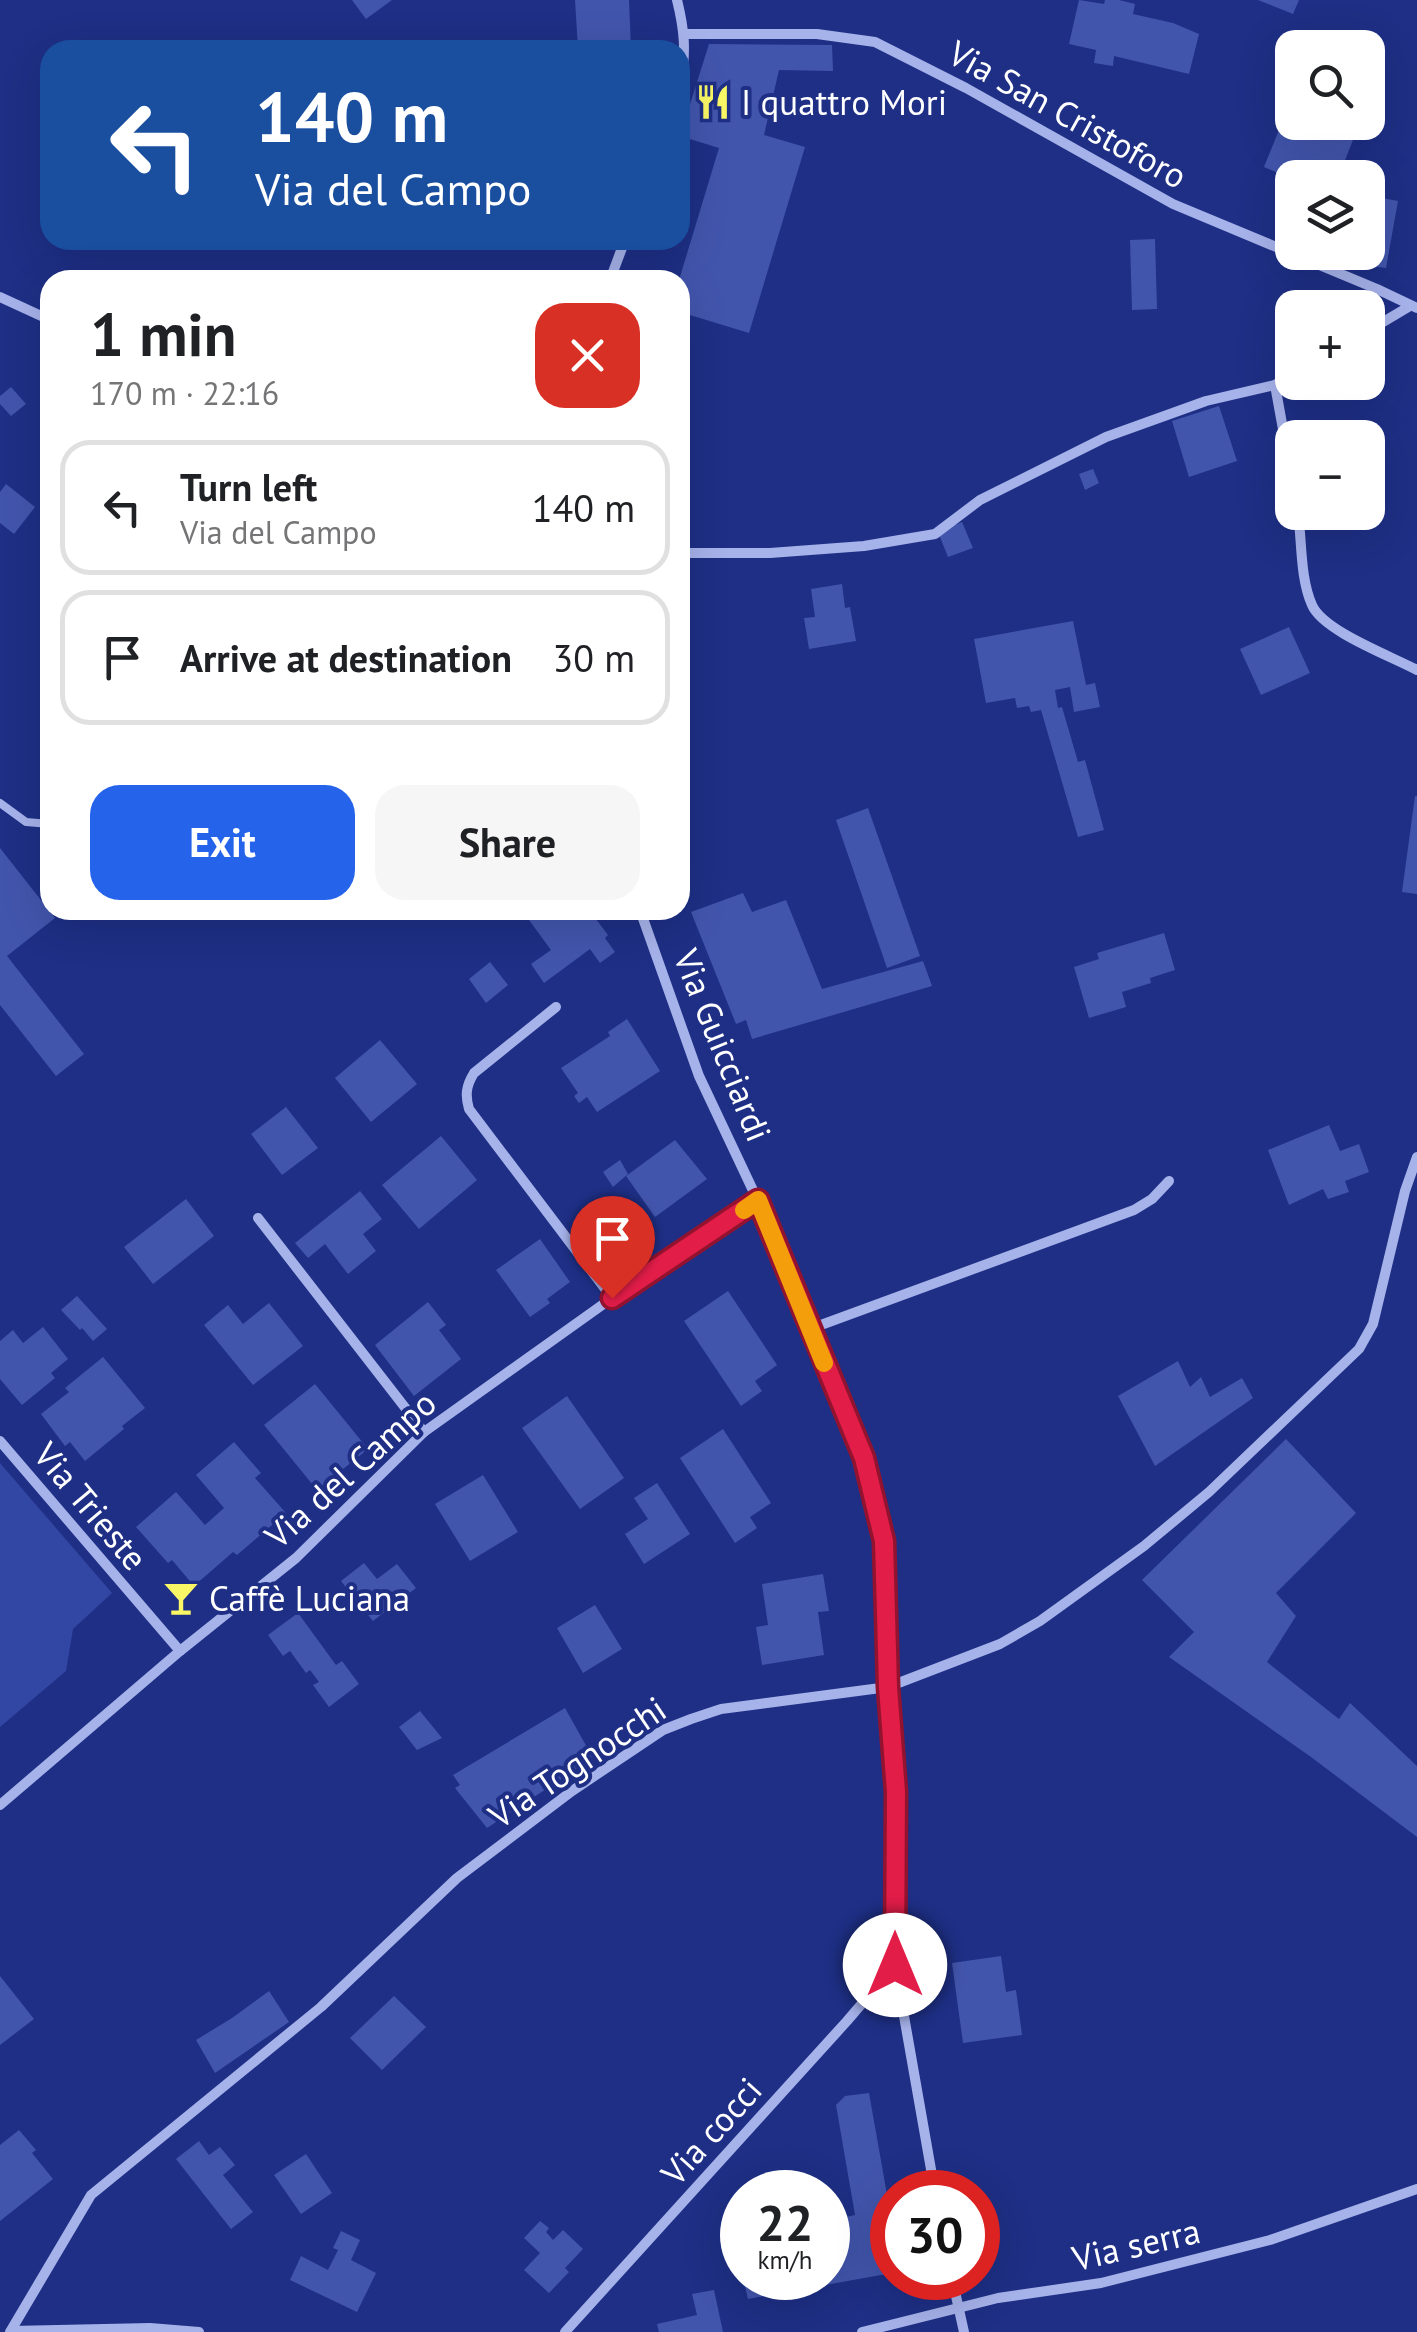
<!DOCTYPE html>
<html lang="en">
<head>
<meta charset="utf-8">
<style>
	body { margin:0; font-family:"PT Sans",sans-serif; background:#f6f6f6; color:#202124; height:100vh; display:flex; flex-direction:column; font-size:38px; white-space:nowrap }
	* { box-sizing:border-box; margin:0 }
	p { font-size:32px; color:#757577 }
	.icon { flex:none; width:55px; height:55px; fill:none; stroke:currentColor; stroke-width:2; stroke-linecap:round; stroke-linejoin:round }
	.map { position:relative; flex:1; overflow:hidden }
	.drawer { position:absolute; left:40px; top:270px; width:650px; height:650px; display:flex; flex-direction:column; background:#fff; border-radius:30px; box-shadow:0 10px 40px #0002 }
	.drawer>* { flex:none }
	.top-card { position:absolute; left:40px; top:40px; width:650px; height:210px; border-radius:30px; box-shadow:0 10px 40px #0002; background:#1a4fa0; color:#fff; overflow:hidden }
	.buttons { position:absolute; left:1275px; top:30px; display:grid; gap:20px }
	.buttons a { display:grid; place-items:center; width:110px; height:110px; border-radius:20px; background:#fff; box-shadow:0 10px 40px #0002; font-size:50px }
	.speed { position:absolute; left:720px; top:2170px; display:flex; gap:20px; font-size:50px; font-weight:700; text-align:center }
	.speed>* { display:grid; place-content:center; width:130px; height:130px; border-radius:50%; background:#fff; box-shadow:0 10px 40px #0002; line-height:1 }
	.speed small { font-size:25px; font-weight:400 }
	.speed .limit { border:15px solid #d22; background:#fff; color:#111 }
	.pin { position:absolute; display:grid; place-items:center; width:85px; height:85px; color:#fff; margin:-102px -42px; border-radius:50% 50% 50% 0; rotate:-45deg; box-shadow:0 0 10px #0007 }
	.pin .icon { rotate:45deg }
	.me { position:absolute; width:110px; margin:-55px; rotate:0deg; stroke-linejoin:round; filter:drop-shadow(0 0 8px #0008) }
	.turn { display:flex; align-items:center; gap:35px; height:210px; padding:0 50px; font-size:45px }
	.turn .icon { width:130px; height:130px; stroke-width:2.5 }
	.turn b { display:block; font-size:70px; line-height:85px }
	.round { display:grid; place-items:center; flex:none; width:105px; height:105px; border-radius:30px; background:#f6f6f6 }
	.head { display:flex; align-items:center; justify-content:space-between; height:170px; padding:0 50px }
	h1 { font-size:60px; font-weight:700; line-height:75px }
	.cta { display:flex; gap:20px; margin-top:auto; padding:20px 50px }
	.cta a { flex:1; height:115px; border-radius:30px; background:#2563eb; color:#fff; font-size:40px; font-weight:700; line-height:115px; text-align:center }
	.cta a+a { background:#f6f6f6; color:#202124 }
	ul { padding:0; list-style:none }
	li { display:flex; align-items:center; gap:30px; height:135px; margin:0 20px 15px; padding:0 30px; border:5px solid #e0e0e0; border-radius:30px }
	li div { flex:1 }
	li b { display:block; font-size:38px }
	li em { font-style:normal }
	.map>svg:first-child { display:block }
	.green { fill:#3246a3 }
	.building { fill:#4255ac }
	.lines { fill:none; stroke-linecap:round; stroke-linejoin:round }
	.lane { stroke:#a6b2ea; stroke-width:8 }
	.street { stroke:#a6b2ea; stroke-width:10 }
	.route-casing { stroke:#92132f; stroke-width:25 }
	.route { stroke:#e11d48; stroke-width:18 }
	.slow { stroke:#f59e0b; stroke-width:18 }
	.labels { text-anchor:middle; dominant-baseline:central; stroke-width:8; stroke-linejoin:round; paint-order:stroke }
	.poi-label { font-size:35px; fill:#fff; stroke:#1e2f85; text-anchor:start }
	.street-label { font-size:35px; fill:#fff; stroke:#1e2f85 }
</style>
</head>
<body>
<div class="map">
<svg width="1417" height="2332" viewBox="0 0 1417 2332">
	<rect width="100%" height="100%" fill="#1e2f85"/>
	<path class="green" d="M0,1463L112,1593L73,1629L66,1671L0,1727Z"/>
	<g class="building">
		<path d="M352,0H392L366,19Z"/>
		<path d="M575,0H629L631,50L578,48Z"/>
		<path d="M1079,0L1104,4L1105,0H1119L1135,4L1133,14L1173,23L1199,34L1189,74L1114,56L1113,66L1094,63L1096,50L1069,44Z"/>
		<path d="M1258,0H1299L1293,14Z"/>
		<path d="M709,44L832,45L833,71L779,70L764,135L805,147L749,333L680,312L679,280L719,148L680,136Z"/>
		<path d="M1292,98V122H1360L1338,178L1292,179L1264,167Z"/>
		<path d="M1377,197L1398,201L1386,268L1364,265L1368,252V207L1375,208Z"/>
		<path d="M1155,239L1157,309L1132,310L1130,240Z"/>
		<path d="M11,387L26,404L11,416L0,404V396Z"/>
		<path d="M1219,406L1237,461L1189,477L1172,421Z"/>
		<path d="M1093,469L1099,483L1085,490L1079,474Z"/>
		<path d="M6,484L35,507L14,534L0,523V492Z"/>
		<path d="M962,522L973,548L948,557L938,532Z"/>
		<path d="M842,584L845,608L850,607L856,641L809,649L804,618L815,617L811,589Z"/>
		<path d="M1073,621L1086,685L1095,683L1100,707L1074,712L1070,687L1055,690L1058,708L1062,707L1078,762L1085,760L1104,830L1078,837L1041,710L1031,712L1029,706L1017,708L1015,698L986,703L974,639Z"/>
		<path d="M1289,627L1310,673L1261,695L1240,649Z"/>
		<path d="M1415,796H1417V894L1402,892Z"/>
		<path d="M868,808L920,956L887,968L836,820Z"/>
		<path d="M0,848L55,918L7,956L84,1054L56,1076L0,1005Z"/>
		<path d="M743,893L752,912L786,900L822,989L923,961L932,986L752,1039L746,1020L736,1024L691,912Z"/>
		<path d="M543,910H589L608,935L605,938L615,952L600,963L590,949L544,983L531,964L551,950L529,920Z"/>
		<path d="M1164,933L1175,970L1150,978L1151,983L1122,992L1126,1007L1089,1018L1074,967L1099,959L1097,953Z"/>
		<path d="M490,962L508,985L486,1003L469,979Z"/>
		<path d="M627,1019L660,1071L597,1112L587,1097L579,1103L574,1096L578,1093L561,1068L610,1036L608,1032Z"/>
		<path d="M380,1040L417,1084L371,1122L335,1078Z"/>
		<path d="M286,1107L318,1148L282,1175L251,1134Z"/>
		<path d="M1329,1125L1340,1151L1359,1144L1369,1172L1345,1181L1349,1192L1328,1199L1323,1189L1289,1205L1268,1150Z"/>
		<path d="M441,1136L477,1180L419,1229L382,1185Z"/>
		<path d="M675,1140L707,1179L655,1217L626,1176Z"/>
		<path d="M620,1160L628,1174L613,1187L603,1172Z"/>
		<path d="M360,1191L382,1219L363,1234L376,1251L348,1274L325,1244L308,1258L295,1243Z"/>
		<path d="M186,1199L214,1236L153,1284L124,1247Z"/>
		<path d="M540,1239L570,1282L547,1299L550,1303L530,1317L496,1270Z"/>
		<path d="M728,1291L777,1365L755,1381L762,1391L741,1406L684,1321Z"/>
		<path d="M77,1296L107,1329L93,1341L82,1328L80,1330L61,1310Z"/>
		<path d="M428,1302L446,1325L439,1330L461,1359L414,1396L375,1345Z"/>
		<path d="M269,1303L303,1346L253,1385L204,1325L228,1305L243,1324Z"/>
		<path d="M43,1327L68,1359L51,1373L55,1378L22,1405L0,1379V1341L13,1330L23,1343Z"/>
		<path d="M103,1357L145,1408L122,1426L124,1429L85,1461L70,1442L65,1446L41,1414L69,1392L65,1388Z"/>
		<path d="M1178,1361L1190,1387L1201,1377L1210,1397L1242,1378L1253,1398L1155,1466L1118,1396Z"/>
		<path d="M315,1384L368,1449L317,1490L264,1425Z"/>
		<path d="M567,1396L624,1478L580,1509L522,1428Z"/>
		<path d="M723,1429L771,1503L750,1517L757,1528L735,1543L680,1458Z"/>
		<path d="M1286,1439L1356,1513L1276,1593L1296,1616L1267,1662L1339,1719L1350,1703L1417,1766V1837L1311,1757L1169,1657L1194,1632L1142,1580Z"/>
		<path d="M234,1442L261,1473L255,1478L286,1513L237,1555L233,1552L194,1586L172,1560L168,1563L136,1527L176,1492L205,1525L224,1508L196,1475Z"/>
		<path d="M483,1475L518,1532L470,1561L435,1504Z"/>
		<path d="M657,1483L690,1534L644,1564L625,1534L648,1519L634,1498Z"/>
		<path d="M364,1563L377,1579L397,1564L416,1588L373,1621L341,1581Z"/>
		<path d="M823,1574L829,1611L818,1612L824,1655L762,1665L756,1627L768,1625L762,1584Z"/>
		<path d="M595,1605L622,1649L583,1673L557,1628Z"/>
		<path d="M298,1613L336,1665L342,1661L359,1684L329,1707L313,1685L319,1682L310,1670L306,1673L290,1651L283,1656L268,1635Z"/>
		<path d="M565,1708L593,1758L487,1828L455,1788L460,1785L453,1775Z"/>
		<path d="M420,1711L442,1738L417,1750L399,1727Z"/>
		<path d="M1001,1956L1006,1992L1016,1990L1022,2035L963,2043L952,1963Z"/>
		<path d="M0,1976L34,2019L0,2045Z"/>
		<path d="M269,1991L289,2022L215,2073L196,2040L232,2018Z"/>
		<path d="M394,1996L426,2027L382,2070L350,2038Z"/>
		<path d="M869,2093L892,2223V2273L748,2299L743,2278H828V2221L855,2215L836,2105L845,2096Z"/>
		<path d="M19,2130L36,2150L32,2153L53,2179L0,2221V2145Z"/>
		<path d="M199,2141L209,2155L220,2147L235,2165L223,2175L253,2212L231,2229L176,2159Z"/>
		<path d="M306,2154L332,2193L301,2214L274,2175Z"/>
		<path d="M540,2221L549,2228L546,2232L553,2240L563,2230L583,2249L565,2268L569,2272L549,2293L524,2270L540,2253L524,2238Z"/>
		<path d="M341,2231L360,2240L351,2260L376,2273L357,2312L290,2280L301,2256L328,2270L338,2250L333,2248Z"/>
		<path d="M714,2290L723,2332H659L657,2324L697,2315L692,2294Z"/>
	</g>
	<g class="lines">
		<path class="lane" d="M0,803L26,822L50,824"/>
		<g class="street">
			<path d="M677,0C684,28 687,53 680,82"/>
			<path d="M685,34H817L875,42L966,88L1173,204L1377,289L1417,308"/>
			<path d="M610,280L625,240"/>
			<path d="M0,297L50,320"/>
			<path d="M1368,331L1410,306"/>
			<path d="M1275,385L1292,479"/>
			<path d="M1298,512C1302,542 1300,578 1312,605C1323,631 1391,656 1417,670"/>
			<path d="M680,553H770L864,546L935,534L980,500L1106,437L1206,401L1275,385L1292,374"/>
			<path d="M640,910L699,1076L758,1201L864,1459L884,1541L888,1687L896,1791L895,1965L935,2192"/>
			<path d="M556,1007L474,1073C466,1086 465,1095 469,1109L612,1298"/>
			<path d="M258,1218L424,1432"/>
			<path d="M810,1329L1134,1210L1152,1199L1169,1181"/>
			<path d="M0,1441L180,1651"/>
			<path d="M0,1805L180,1651L296,1558L424,1432L612,1298L758,1201"/>
			<path d="M952,2278L964,2332"/>
			<path d="M11,2331L150,2328L199,2332"/>
			<path d="M10,2332L91,2195L321,2007L457,1878L572,1791L663,1730L691,1719L721,1709L888,1687L1000,1644L1040,1621L1144,1546L1209,1492L1359,1349L1373,1324L1405,1191L1417,1157"/>
			<path d="M565,2332L847,2021L895,1965"/>
			<path d="M862,2332L998,2298L1101,2283L1270,2240L1417,2189"/>
		</g>
	</g>
	<g class="lines">
		<defs>
			<path id="route" d="M612,1298L758,1200L864,1458L884,1541L888,1687L896,1792L895,1965"/>
		</defs>
		<use href="#route" class="route-casing"/>
		<use href="#route" class="route"/>
		<path class="slow" d="M744,1210L758,1200L824,1363"/>
	</g>
	<defs>
		<symbol id="restaurant-bare" viewBox="-9 -9 18 18"><path d="M-5-6h1v4h1v-4h1v4h1v-4h1v5L-1.5 .5V6h-2V.5L-5-1ZM5-6V6H3V1.5H1.5Q1.5-4 5-6Z" fill="#f9f765" stroke="#1e2f85" stroke-width="2.5" paint-order="stroke"/></symbol>
		<symbol id="bar-bare" viewBox="-9 -9 18 18"><path d="M-6-5H6L.8 .8V4.5H3.5V6h-7V4.5H-.8V.8Z" fill="#f9f765" stroke="#1e2f85" stroke-width="2.5" paint-order="stroke"/></symbol>
	</defs>
	<g fill-rule="evenodd">
		<use href="#restaurant-bare" x="688" y="77" width="50" height="50"/>
		<use href="#bar-bare" x="156" y="1573" width="50" height="50"/>
	</g>
	<g class="labels">
		<g class="poi-label">
			<text x="741" y="102">I quattro Mori</text>
			<text x="209" y="1598">Caffè Luciana</text>
		</g>
		<g class="street-label">
			<text transform="translate(1068 114) rotate(29)">Via San Cristoforo</text>
			<text transform="translate(723 1045) rotate(68)">Via Guicciardi</text>
			<text transform="translate(350 1469) rotate(-42)">Via del Campo</text>
			<text transform="translate(91 1506) rotate(50)">Via Trieste</text>
			<text transform="translate(577 1762) rotate(-34)">Via Tognocchi</text>
			<text transform="translate(711 2131) rotate(-48)">Via cocci</text>
			<text transform="translate(1136 2244) rotate(-13)">Via serra</text>
		</g>
	</g>
</svg>
<div class="buttons">
<a><svg class="icon" aria-label="search" viewBox="0 0 24 24"><circle cx="10" cy="10" r="6"/><path d="M15 15l6 6"/></svg></a>
<a><svg class="icon" aria-label="layers" viewBox="0 0 24 24"><path d="M12 4l9 5-9 5-9-5zM3 14l9 5 9-5"/></svg></a>
<a>+</a>
<a>−</a>
</div>
<div class="speed"><div>22<small>km/h</small></div><div class="limit">30</div></div>
<div class="pin" style="left:612px;top:1298px;background:#d93025"><svg class="icon" aria-label="arrive" viewBox="0 0 24 24"><path d="M6 21V4h12l-3 4 3 4H6"/></svg></div>
<svg class="me" style="left:895px;top:1965px" viewBox="-20 -20 40 40"><circle r="19" fill="#fff"/><path d="M0-13L10 11 0 6-10 11z" fill="#e11d48"/></svg>
<div class="top-card">
<div class="turn"><svg class="icon" aria-label="left" viewBox="0 0 24 24"><path d="M17 20v-9H6M10 6l-5 5 5 5"/></svg><div><b>140 m</b>Via del Campo</div></div>
</div>
<section class="drawer">
<div class="head"><div><h1>1 min</h1><p>170 m · 22:16</p></div><a class="round" style="background:#d93025;color:#fff"><svg class="icon" aria-label="close" viewBox="0 0 24 24"><path d="M6 6l12 12M18 6L6 18"/></svg></a></div>
<ul>
<li><svg class="icon" aria-label="left" viewBox="0 0 24 24"><path d="M17 20v-9H6M10 6l-5 5 5 5"/></svg><div><b>Turn left</b><p>Via del Campo</p></div><em>140 m</em></li>
<li><svg class="icon" aria-label="arrive" viewBox="0 0 24 24"><path d="M6 21V4h12l-3 4 3 4H6"/></svg><div><b>Arrive at destination</b></div><em>30 m</em></li>
</ul>
<div class="cta"><a>Exit</a><a>Share</a></div>
</section>
</div>
</body>
</html>
